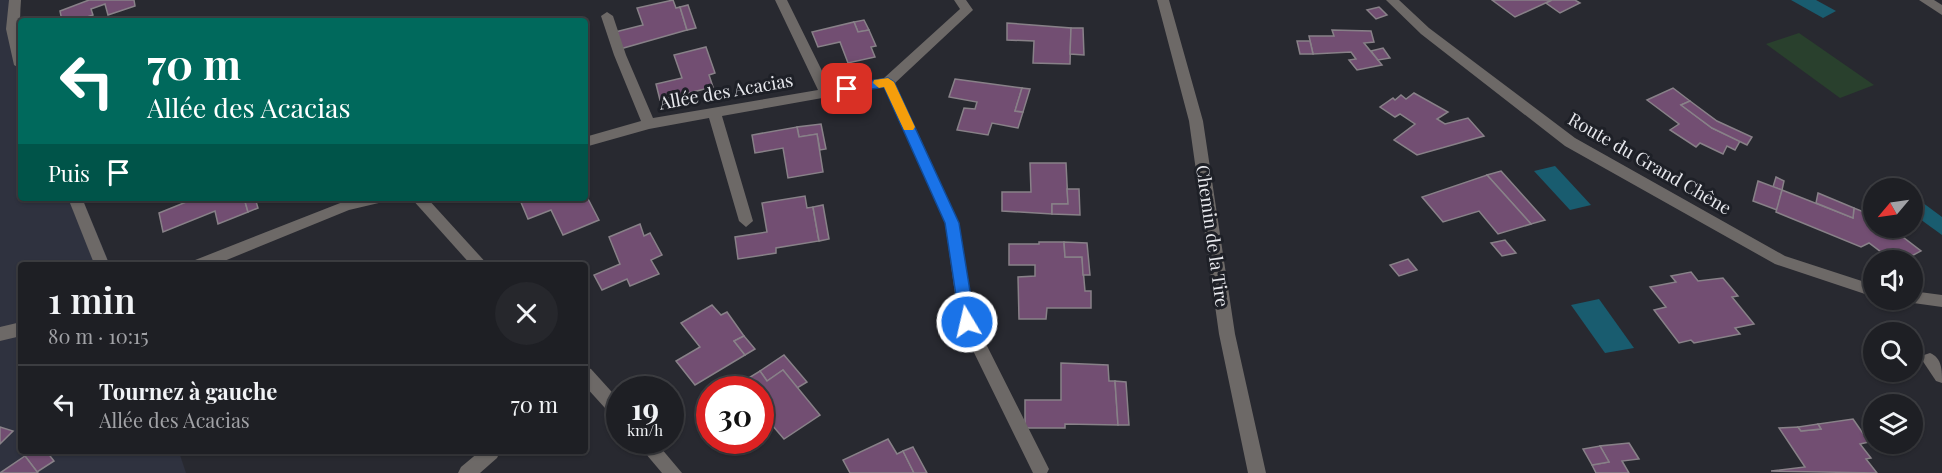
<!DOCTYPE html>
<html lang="fr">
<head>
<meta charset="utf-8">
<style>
	body { margin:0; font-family:"Playfair Display",serif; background:#26272c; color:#f1f3f6; height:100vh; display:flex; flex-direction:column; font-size:22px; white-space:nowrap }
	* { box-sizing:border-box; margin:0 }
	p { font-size:20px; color:#a1a2a6 }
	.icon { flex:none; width:33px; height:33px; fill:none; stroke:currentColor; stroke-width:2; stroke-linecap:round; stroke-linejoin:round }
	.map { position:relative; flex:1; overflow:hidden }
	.side { position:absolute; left:18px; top:262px; width:570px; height:192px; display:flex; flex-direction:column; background:#1e1f24; border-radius:6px; box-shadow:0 2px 4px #0004,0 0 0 2px #3c3d41 }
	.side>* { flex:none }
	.hud { position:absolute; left:18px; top:18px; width:570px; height:183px; border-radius:6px; box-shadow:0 2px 4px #0004,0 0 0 2px #3c3d41; background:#00695c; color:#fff; overflow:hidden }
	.needle { width:39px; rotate:241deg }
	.buttons { position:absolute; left:1863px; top:178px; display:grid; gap:12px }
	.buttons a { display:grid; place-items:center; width:60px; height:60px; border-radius:50%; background:#1e1f24; box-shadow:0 2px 4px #0004,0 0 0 2px #3c3d41; font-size:30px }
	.speed { position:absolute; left:606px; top:376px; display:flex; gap:12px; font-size:30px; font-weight:700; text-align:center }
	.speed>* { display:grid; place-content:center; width:78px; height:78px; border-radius:50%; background:#1e1f24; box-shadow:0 2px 4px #0004,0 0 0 2px #3c3d41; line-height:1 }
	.speed small { font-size:15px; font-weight:400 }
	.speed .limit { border:9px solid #d22; background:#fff; color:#111 }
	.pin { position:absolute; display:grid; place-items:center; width:51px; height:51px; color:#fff; margin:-26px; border-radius:12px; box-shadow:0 3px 9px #0006 }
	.me { position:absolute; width:66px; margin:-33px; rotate:351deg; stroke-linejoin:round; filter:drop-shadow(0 0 4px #0008) }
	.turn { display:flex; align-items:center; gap:21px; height:126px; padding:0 30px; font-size:27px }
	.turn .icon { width:78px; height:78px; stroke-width:2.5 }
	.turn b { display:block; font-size:42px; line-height:51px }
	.then { display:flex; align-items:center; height:57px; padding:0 30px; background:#0003; gap:12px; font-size:22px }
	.round { display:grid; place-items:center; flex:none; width:63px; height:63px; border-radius:32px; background:#26272c }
	.head { display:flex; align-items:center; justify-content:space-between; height:102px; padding:0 30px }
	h1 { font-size:36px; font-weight:600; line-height:45px }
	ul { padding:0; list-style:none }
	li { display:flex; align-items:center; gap:18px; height:78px; padding:0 30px; border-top:2px solid #3c3d41 }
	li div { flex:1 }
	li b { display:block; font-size:22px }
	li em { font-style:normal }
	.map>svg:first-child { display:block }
	.built { fill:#2f323f }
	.green { fill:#29402d }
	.water { fill:#195c6f }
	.building { fill:#724e72; stroke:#888188; stroke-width:1.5 }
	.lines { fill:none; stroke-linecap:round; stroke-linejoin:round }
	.minor { fill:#6d6967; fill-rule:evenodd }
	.route { fill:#1a73e8; stroke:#114b97; stroke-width:1.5 }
	.slow { fill:#f59e0b }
	.labels { text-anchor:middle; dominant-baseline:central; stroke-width:6; stroke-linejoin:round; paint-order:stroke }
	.street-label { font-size:18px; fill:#e8e9ee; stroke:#1e2027 }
</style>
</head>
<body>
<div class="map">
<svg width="1942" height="473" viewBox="0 0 1942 473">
	<rect width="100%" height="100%" fill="#282930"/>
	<path class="built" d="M0,0H13L12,29L21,52V198H82L110,265L21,266V452H179L186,473H0Z"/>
	<path class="green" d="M1799,33L1874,85L1840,98L1766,44Z"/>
	<g class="water">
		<path d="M1791,0H1816L1836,11L1823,18Z"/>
		<path d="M1555,166L1591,205L1570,210L1534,171Z"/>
		<path d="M1915,197L1942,217V235L1913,214V199Z"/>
		<path d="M1599,299L1634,348L1605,353L1571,305Z"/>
	</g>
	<g class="building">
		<path d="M89,0H134L135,6L108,15L105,4L91,9L93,15L75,21H62L60,11Z"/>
		<path d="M673,0L676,8L680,7L687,30L620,49L615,32L643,25L637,8Z"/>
		<path d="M1492,0H1552L1515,17Z"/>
		<path d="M1552,0H1575L1580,3L1560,13L1546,3Z"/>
		<path d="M688,5L696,28L687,30L680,7Z"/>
		<path d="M1379,7L1387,15L1376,19L1367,10Z"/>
		<path d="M864,20L869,30L858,32L854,22Z"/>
		<path d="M854,22L858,32L869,30L876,46L871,47L875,57L848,63L840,42L818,47L812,32Z"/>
		<path d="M1007,23L1071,28L1070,64L1033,63L1034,41L1007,40Z"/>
		<path d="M1071,28H1083L1084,55L1070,54Z"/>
		<path d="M1332,30L1371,31L1374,42L1364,43L1382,65L1357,70L1349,60L1356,59L1351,52L1313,54L1309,36H1334Z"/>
		<path d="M1297,41H1310L1313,54H1300Z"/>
		<path d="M706,47L715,73L709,75L713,87L660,100L656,84L682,78L674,55Z"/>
		<path d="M1383,48L1390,58L1378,60L1371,51Z"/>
		<path d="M955,79L1022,88L1015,111L1023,112L1018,128L992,123L988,135L957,130L964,108L975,109L977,102L949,97Z"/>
		<path d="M1022,88L1030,89L1023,112L1015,111Z"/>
		<path d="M1673,88L1690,101L1681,105L1712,128L1740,141L1735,150L1727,146L1723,154L1700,143L1696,147L1670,130L1679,124L1647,100Z"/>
		<path d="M1414,93L1448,112L1437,119L1445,124L1468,118L1484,136L1417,155L1394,140L1415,124L1400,114L1395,117L1380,107L1393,98L1395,100L1401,95L1406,99Z"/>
		<path d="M1690,101L1717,121L1752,137L1747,145L1712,128L1681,105Z"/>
		<path d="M821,124L826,149L820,150L817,134L799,137L797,127Z"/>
		<path d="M797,127L799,137L817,134L823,172L788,178L783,148L755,153L752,135Z"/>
		<path d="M1030,163H1066L1068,204H1052V214L1002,211V192H1031Z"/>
		<path d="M1501,171L1545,220L1531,224L1487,175Z"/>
		<path d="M1487,175L1531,224L1498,234L1479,211L1443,222L1422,197Z"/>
		<path d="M1776,177L1784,181L1782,190L1773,187Z"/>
		<path d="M1758,181L1782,190L1777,210L1753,201Z"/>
		<path d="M1067,189H1079L1080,215L1052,214V204H1068Z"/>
		<path d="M1782,190L1853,218L1854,208L1874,216V228H1891L1921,251L1902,261H1893L1869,243L1861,247L1776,212Z"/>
		<path d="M585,193L599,220L563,235L551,210L528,219L520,200L526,198H585Z"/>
		<path d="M1818,193L1854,208L1853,218L1816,203Z"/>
		<path d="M805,196L807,208L813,207L819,241L776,248V253L738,259L735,237L767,232L762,203Z"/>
		<path d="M196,198H244L248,212L218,224L215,211L163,232L159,213Z"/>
		<path d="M244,198H255L258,208L248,212Z"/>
		<path d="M823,205L829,239L819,241L813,207Z"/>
		<path d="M640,224L644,236L650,233L662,255L651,260L659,274L630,286L627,279L602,290L594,275L620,264L609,237Z"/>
		<path d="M1505,240L1516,253L1502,256L1491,243Z"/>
		<path d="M1039,242H1064L1065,257H1082L1085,291H1091V308H1047L1046,319H1019L1018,277L1035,276V265H1009V244H1039Z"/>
		<path d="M1064,242L1087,243L1090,275H1083L1082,257H1065Z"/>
		<path d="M1408,259L1417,270L1399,276L1390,265Z"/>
		<path d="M1691,272L1698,281L1723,278L1738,296L1732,297L1754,324L1735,328L1740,334L1694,343L1691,340L1679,343L1654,310L1666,307L1650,287L1676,282L1671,276Z"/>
		<path d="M712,305L721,315L727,312L744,336L734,341L745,355L695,385L676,361L700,347L681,323Z"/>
		<path d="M744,336L755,349L745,355L734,341Z"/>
		<path d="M784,355L807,382L797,388L783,370L767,381L760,371Z"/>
		<path d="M1061,363L1108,365L1109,381H1115L1118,425L1065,424V428H1025V400H1061Z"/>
		<path d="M783,370L820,415L784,439L760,411V390H729L760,371L767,381Z"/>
		<path d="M1115,381L1126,382L1129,425H1118Z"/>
		<path d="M1853,419L1869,442L1860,444L1871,458L1866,459L1877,473L1771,471L1805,467L1779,428L1798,427L1801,431L1821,429L1818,424Z"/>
		<path d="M1818,424L1821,429L1801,431L1798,427Z"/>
		<path d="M0,427L13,431L0,444Z"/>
		<path d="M888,439L897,454L903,451L914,473H850L843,460Z"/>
		<path d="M1629,443L1639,459L1622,461L1629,473H1596L1592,465L1609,462L1600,446Z"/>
		<path d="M1600,446L1609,462L1592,465L1583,449Z"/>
		<path d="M913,447L927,473H914L903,451Z"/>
		<path d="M31,452H47L54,461L37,472L25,456Z"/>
		<path d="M25,456L38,473H0Z"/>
	</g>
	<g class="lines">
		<g class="minor">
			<path d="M9,0H21C19,24 21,46 21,69L14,65L6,29Z"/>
			<path d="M775,0H787L830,87L884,78L960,9L954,0H966L973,10L895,83L959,223L975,322L1046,463L1049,469L1047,473H1033L959,322L945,223L884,87L722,116L753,221L746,227L739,221L709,118L649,129L585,147V137L641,121L614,55L601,16L607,12L613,16L626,55L653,118L818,90Z"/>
			<path d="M1157,0H1169L1203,121L1235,334L1266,473H1248L1219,334L1189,121Z"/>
			<path d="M1386,0H1399L1429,28L1575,138L1785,256L1874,285V297L1775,264L1565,146L1421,34Z"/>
			<path d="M1919,0H1934L1942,5V15Z"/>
			<path d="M68,198H82L110,266H95Z"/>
			<path d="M353,198H385L383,202L349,210L212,266H188L190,262Z"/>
			<path d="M411,198H427L489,266H472Z"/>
			<path d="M1912,291L1942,295V307L1906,302L1912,300Z"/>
			<path d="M21,322V336L0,341V327Z"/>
			<path d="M1930,353C1942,358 1942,370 1942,383L1936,381L1922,360L1924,355Z"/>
			<path d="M585,367L591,369L620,401V420L614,418L585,386Z"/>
			<path d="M635,441H655L682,473H662Z"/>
			<path d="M479,452H500L497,458L480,473H458L461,467Z"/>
		</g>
	</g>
	<path class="route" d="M888,78L894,82L959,223L975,322L967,328L960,322L945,223L884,87L847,93L841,89L847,85Z"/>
	<path class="slow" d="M888,78L894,82L915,127L913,130H904L884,87L879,88L873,83L874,80Z"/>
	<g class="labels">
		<g class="street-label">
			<text transform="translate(726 91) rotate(-10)">Allée des Acacias</text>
			<text transform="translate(1650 163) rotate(30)">Route du Grand Chêne</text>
			<text transform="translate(1213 236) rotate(82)">Chemin de la Tire</text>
		</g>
	</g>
</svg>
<div class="buttons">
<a><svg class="needle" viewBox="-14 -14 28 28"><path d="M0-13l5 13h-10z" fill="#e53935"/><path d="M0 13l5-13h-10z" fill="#a1a2a6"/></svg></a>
<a><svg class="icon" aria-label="sound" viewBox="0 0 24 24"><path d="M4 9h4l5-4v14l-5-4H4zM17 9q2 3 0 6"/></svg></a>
<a><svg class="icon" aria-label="search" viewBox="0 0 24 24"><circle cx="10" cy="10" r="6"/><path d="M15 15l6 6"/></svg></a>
<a><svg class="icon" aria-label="layers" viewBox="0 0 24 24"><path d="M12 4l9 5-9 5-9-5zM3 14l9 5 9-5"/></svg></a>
</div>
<div class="speed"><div>19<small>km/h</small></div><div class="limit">30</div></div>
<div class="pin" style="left:847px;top:89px;background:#d93025"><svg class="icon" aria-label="arrive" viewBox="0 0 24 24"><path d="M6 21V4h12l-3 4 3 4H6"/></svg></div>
<svg class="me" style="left:967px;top:322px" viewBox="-20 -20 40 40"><circle r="17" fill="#1a73e8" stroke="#fff" stroke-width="3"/><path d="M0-11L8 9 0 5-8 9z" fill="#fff"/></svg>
<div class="hud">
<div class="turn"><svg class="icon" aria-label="left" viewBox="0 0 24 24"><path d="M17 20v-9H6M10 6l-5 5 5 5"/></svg><div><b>70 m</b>Allée des Acacias</div></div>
<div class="then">Puis<svg class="icon" aria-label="arrive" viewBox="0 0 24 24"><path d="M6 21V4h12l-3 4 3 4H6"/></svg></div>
</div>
<section class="side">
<div class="head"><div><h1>1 min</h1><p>80 m · 10:15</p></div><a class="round"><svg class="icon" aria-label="close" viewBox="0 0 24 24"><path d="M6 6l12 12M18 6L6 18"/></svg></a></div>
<ul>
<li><svg class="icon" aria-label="left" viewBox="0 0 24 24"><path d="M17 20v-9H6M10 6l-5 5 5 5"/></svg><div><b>Tournez à gauche</b><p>Allée des Acacias</p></div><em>70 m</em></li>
</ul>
</section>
</div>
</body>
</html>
